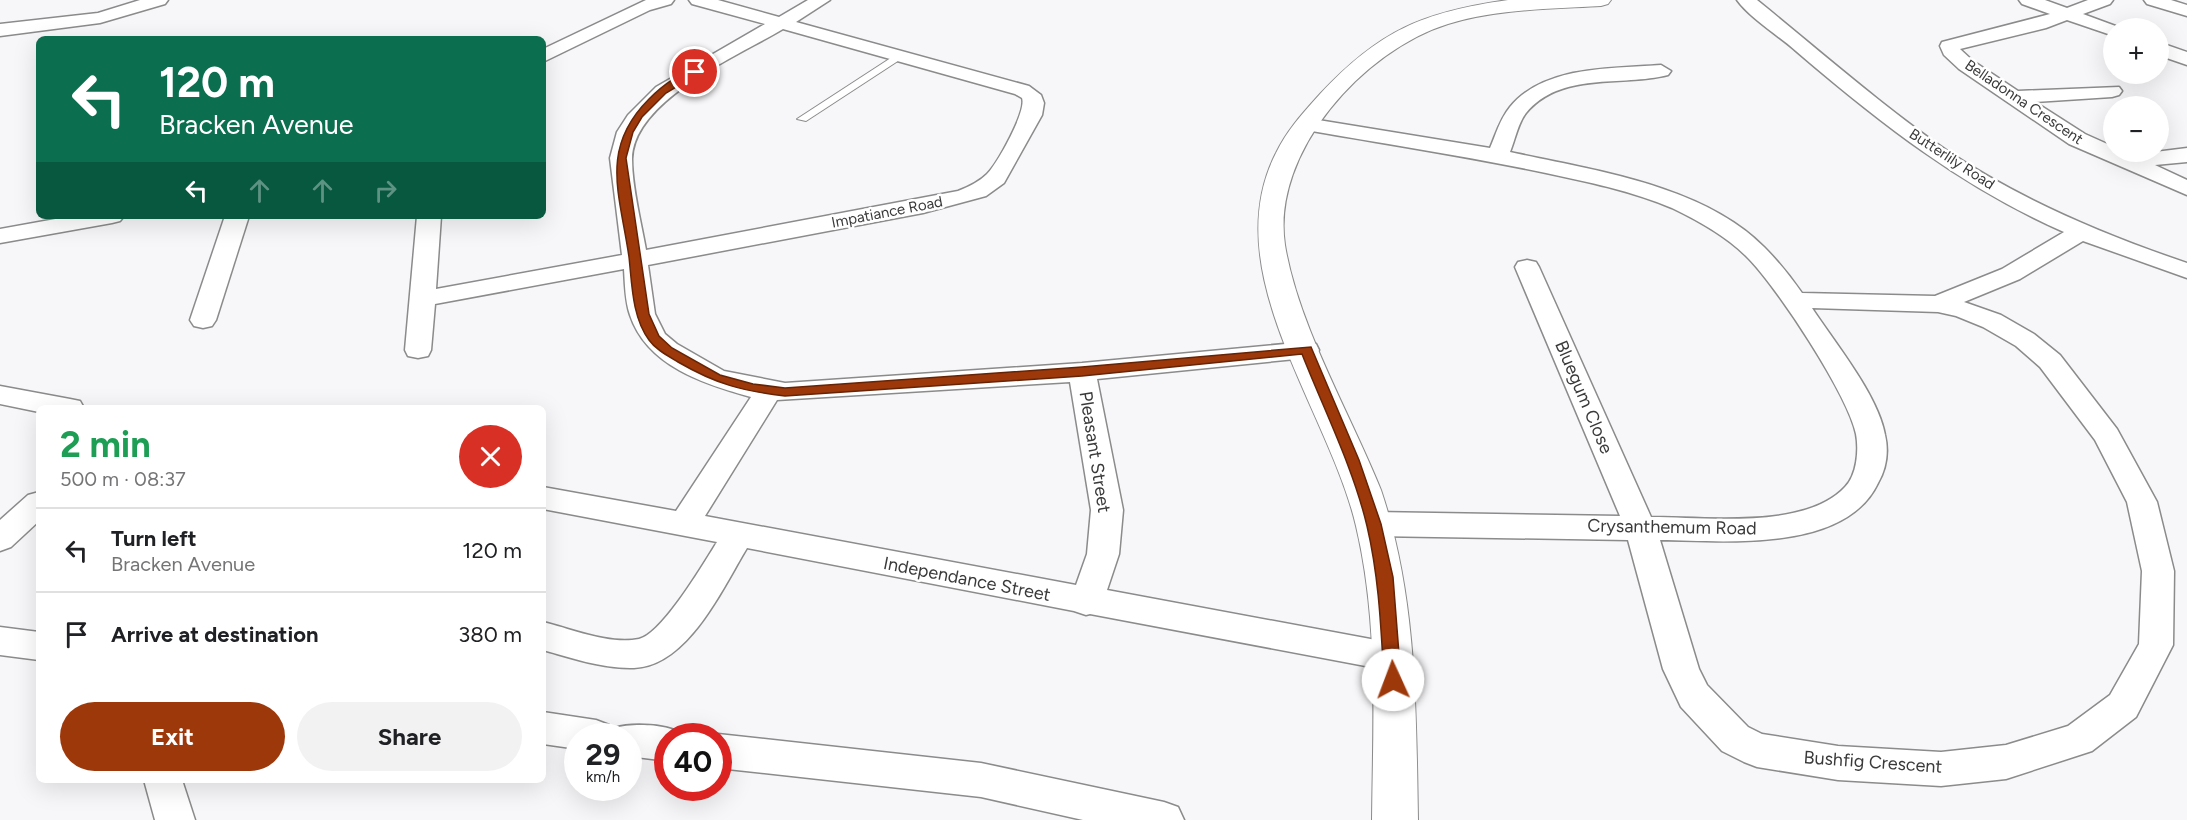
<!DOCTYPE html>
<html lang="en">
<head>
<meta charset="utf-8">
<style>
	body { margin:0; font-family:Figtree,sans-serif; background:#f2f2f2; color:#202124; height:100vh; display:flex; flex-direction:column; font-size:22px; white-space:nowrap }
	* { box-sizing:border-box; margin:0 }
	p { font-size:20px; color:#757577 }
	.icon { flex:none; width:33px; height:33px; fill:none; stroke:currentColor; stroke-width:2; stroke-linecap:round; stroke-linejoin:round }
	.map { position:relative; flex:1; overflow:hidden }
	.drawer { position:absolute; left:36px; top:405px; width:510px; height:378px; display:flex; flex-direction:column; background:#fff; border-radius:9px; box-shadow:0 6px 24px #0002 }
	.drawer>* { flex:none }
	.guide { position:absolute; left:36px; top:36px; width:510px; height:183px; border-radius:9px; box-shadow:0 6px 24px #0002; background:#0b6e4f; color:#fff; overflow:hidden }
	.fabs { position:absolute; left:2103px; top:18px; display:grid; gap:12px }
	.fabs a { display:grid; place-items:center; width:66px; height:66px; border-radius:50%; background:#fff; box-shadow:0 6px 24px #0002; font-size:30px }
	.speed { position:absolute; left:564px; top:723px; display:flex; gap:12px; font-size:30px; font-weight:700; text-align:center }
	.speed>* { display:grid; place-content:center; width:78px; height:78px; border-radius:50%; background:#fff; box-shadow:0 6px 24px #0002; line-height:1 }
	.speed small { font-size:15px; font-weight:400 }
	.speed .limit { border:9px solid #d22; background:#fff; color:#111 }
	.pin { position:absolute; display:grid; place-items:center; width:51px; height:51px; color:#fff; margin:-26px; border:3px solid #fff; border-radius:50%; box-shadow:0 2px 6px #0007 }
	.me { position:absolute; width:66px; margin:-33px; rotate:358deg; stroke-linejoin:round; filter:drop-shadow(0 0 4px #0008) }
	.turn { display:flex; align-items:center; gap:21px; height:126px; padding:0 24px; font-size:27px }
	.turn .icon { width:78px; height:78px; stroke-width:2.5 }
	.turn b { display:block; font-size:42px; line-height:51px }
	.lanes { display:flex; align-items:center; height:57px; padding:0 24px; background:#0003; justify-content:center; gap:30px; direction:ltr }
	.lanes .off { opacity:.35 }
	.round { display:grid; place-items:center; flex:none; width:63px; height:63px; border-radius:32px; background:#f2f2f2 }
	.headline { display:flex; align-items:center; justify-content:space-between; height:102px; padding:0 24px }
	h1 { font-size:36px; font-weight:700; line-height:45px; color:#1e9e55 }
	.primary-button { display:flex; gap:12px; margin-top:auto; padding:12px 24px }
	.primary-button a { flex:1; height:69px; border-radius:36px; background:#9d380a; color:#fff; font-size:24px; font-weight:700; line-height:69px; text-align:center }
	.primary-button a+a { background:#f2f2f2; color:#202124 }
	ul { padding:0; list-style:none }
	li { display:flex; align-items:center; gap:18px; height:84px; padding:0 24px; border-top:2px solid #e0e0e0 }
	li div { flex:1 }
	li b { display:block; font-size:22px }
	li em { font-style:normal }
	.map>svg:first-child { display:block }
	.lines { fill:none; stroke-linecap:round; stroke-linejoin:round }
	.service-casing { stroke:#8b8b8c; stroke-width:2 }
	.minor-casing { stroke:#8b8b8c; stroke-width:3 }
	.tertiary-casing { stroke:#8b8b8c; stroke-width:2 }
	.service { fill:#fff; fill-rule:evenodd }
	.minor { fill:#fff; fill-rule:evenodd }
	.tertiary { fill:#fff; fill-rule:evenodd }
	.route { fill:#9d380a; stroke:#662406; stroke-width:1.5 }
	.labels { text-anchor:middle; dominant-baseline:central; stroke-width:5; stroke-linejoin:round; paint-order:stroke }
	.far-street-label { font-size:15px; fill:#3a3a3b; stroke:#fff }
	.street-label { font-size:18px; fill:#3a3a3b; stroke:#fff }
</style>
</head>
<body>
<div class="map">
<svg width="2187" height="820" viewBox="0 0 2187 820">
	<rect width="100%" height="100%" fill="#f7f6f8"/>
	<g class="lines">
		<defs>
			<path id="service" d="M900,52L905,55L904,57L806,121L797,119Z"/>
			<g id="minor">
				<path d="M140,0H168L165,4L100,23L0,36V24L98,13Z"/>
				<path d="M646,0H674L671,4L650,10L543,62V49Z"/>
				<path d="M689,0H718L779,17L808,0H830L796,22L1029,86L1041,95L1044,103L1042,115L1004,183L986,196L923,213L648,265L655,314L665,334L677,344L724,371L785,383L1082,363L1306,342L1316,344L1319,350L1316,356L1306,358L1097,379L1123,510L1119,554L1107,590L1392,643L1404,647L1410,657L1404,667L1392,671L1090,614L1086,615L1074,611L747,548C722,589 688,666 634,668C603,669 572,658 543,650V622C572,629 609,645 639,639C662,634 704,563 717,542L543,509V487L676,511L751,397C704,384 647,366 630,315C625,301 625,284 624,269L435,304L431,350L428,356L418,358L408,356L405,350L417,216H441L436,289L622,255L610,158L617,132L628,115L656,87L765,24L692,4ZM783,29L1015,94L1022,98C1027,111 997,164 987,174C979,182 968,187 958,191L646,250C641,221 632,188 632,159C633,100 738,56 783,29ZM1070,382L1091,510L1087,554L1076,585L705,516L777,400Z"/>
				<path d="M1737,0H1757C1820,51 1882,106 1949,152C2023,201 2104,235 2187,263V278L2083,241L2020,279L1964,302L2001,315L2034,334L2060,355L2117,429L2157,502L2174,571L2173,645L2136,717L2092,751L2006,779L1941,786L1838,780L1757,767L1744,762L1722,751L1681,707L1663,669L1628,540L1374,536L1363,532L1358,524L1363,516L1374,512L1620,516L1515,267L1518,262L1527,260L1536,262L1539,267L1651,517C1705,517 1805,530 1845,487C1857,475 1859,450 1856,434C1848,395 1776,285 1746,256C1726,236 1697,220 1672,208C1632,191 1588,182 1546,173C1466,156 1386,144 1306,130L1299,128L1296,124L1299,120L1306,118L1490,148C1496,134 1500,119 1510,107C1544,65 1613,69 1661,65L1671,71L1668,75C1621,87 1561,71 1526,113C1518,123 1515,140 1510,152C1592,170 1703,185 1764,247C1778,261 1790,276 1802,293L1935,296L2002,269L2064,232C1963,188 1879,122 1796,51C1779,36 1750,18 1737,0ZM1812,308L1938,312L1956,316L1983,327L2016,346L2040,367L2095,440L2127,502L2142,571L2139,644L2110,695L2068,726L2006,745L1941,752L1838,746L1762,734L1748,727L1707,685L1699,669L1660,540C1725,541 1845,553 1878,483C1886,469 1889,452 1885,435C1878,395 1835,343 1812,308Z"/>
				<path d="M2019,0H2045L2067,8L2088,0H2113L2110,4L2083,14L2121,28H2114V36L2067,20L2046,28L1960,49L1973,61L2018,91L2119,87L2122,91L2119,95L2112,97L2035,102L2085,134L2114,147V152L2131,155L2187,148V162L2155,165L2187,180V195L2069,144L1959,69L1944,55L1940,46L1942,42L2050,14L2022,4Z"/>
				<path d="M2144,0H2171L2187,5V16L2147,4Z"/>
				<path d="M2158,42L2187,52V65L2158,55Z"/>
				<path d="M72,216H124L120,221L112,223L0,243V229Z"/>
				<path d="M225,216H249L216,320L212,326L203,328L194,326L190,320Z"/>
				<path d="M0,386L70,399L80,401L84,408H39V412L0,404Z"/>
				<path d="M39,492V521L11,547L0,551V520L28,495Z"/>
				<path d="M0,627L39,632V660L0,655Z"/>
				<path d="M543,712L596,720L609,725L613,732L615,728C630,723 672,723 683,736H668V761L628,756V736H578V749L543,744Z"/>
				<path d="M718,734L981,763L1164,802L1178,807L1184,820H1083L981,797L718,768V736H712Z"/>
				<path d="M144,780H182L195,820H155Z"/>
			</g>
			<path id="tertiary" d="M1508,0H1611L1608,4L1601,6C1550,9 1497,9 1448,24C1364,50 1271,152 1285,245C1298,325 1350,413 1381,490C1417,597 1416,708 1418,820H1372C1373,722 1379,623 1356,526C1329,410 1215,272 1276,153C1287,130 1303,113 1320,94C1379,31 1422,12 1508,0Z"/>
		</defs>
		<use href="#service" class="service-casing"/>
		<use href="#minor" class="minor-casing"/>
		<use href="#tertiary" class="tertiary-casing"/>
		<use href="#service" class="service"/>
		<use href="#minor" class="minor"/>
		<use href="#tertiary" class="tertiary"/>
	</g>
	<path class="route" d="M695,69L699,72L698,74L666,93L642,117L633,132L626,158L649,314L659,336L672,348L720,375L753,384L785,388L1082,367L1311,347L1359,460L1381,524L1393,577L1401,680L1399,685H1387L1384,680C1381,628 1379,577 1367,526C1353,467 1324,410 1302,354L1082,376L785,396C742,391 716,384 678,362C668,356 656,350 649,340C632,317 632,284 629,257C620,194 599,149 649,99C661,87 678,74 695,69Z"/>
	<g class="labels">
		<g class="far-street-label">
			<text transform="translate(2024 102) rotate(34)">Belladonna Crescent</text>
			<text transform="translate(1952 159) rotate(33)">Butterlily Road</text>
			<text transform="translate(887 212) rotate(-11)">Impatiance Road</text>
		</g>
		<g class="street-label">
			<text transform="translate(1584 397) rotate(67)">Bluegum Close</text>
			<text transform="translate(1095 452) rotate(81)">Pleasant Street</text>
			<text transform="translate(1672 527) rotate(1)">Crysanthemum Road</text>
			<text transform="translate(967 579) rotate(11)">Independance Street</text>
			<text transform="translate(1873 762) rotate(4)">Bushfig Crescent</text>
		</g>
	</g>
</svg>
<div class="fabs">
<a>+</a>
<a>−</a>
</div>
<div class="speed"><div>29<small>km/h</small></div><div class="limit">40</div></div>
<div class="pin" style="left:695px;top:72px;background:#d93025"><svg class="icon" aria-label="arrive" viewBox="0 0 24 24"><path d="M6 21V4h12l-3 4 3 4H6"/></svg></div>
<svg class="me" style="left:1393px;top:680px" viewBox="-20 -20 40 40"><circle r="19" fill="#fff"/><path d="M0-13L10 11 0 6-10 11z" fill="#9d380a"/></svg>
<div class="guide">
<div class="turn"><svg class="icon" aria-label="left" viewBox="0 0 24 24"><path d="M17 20v-9H6M10 6l-5 5 5 5"/></svg><div><b>120 m</b>Bracken Avenue</div></div>
<div class="lanes"><svg class="icon" aria-label="left" viewBox="0 0 24 24"><path d="M17 20v-9H6M10 6l-5 5 5 5"/></svg><svg class="icon off" aria-label="ahead" viewBox="0 0 24 24"><path d="M12 20V5M6 11l6-6 6 6"/></svg><svg class="icon off" aria-label="ahead" viewBox="0 0 24 24"><path d="M12 20V5M6 11l6-6 6 6"/></svg><svg class="icon off" aria-label="right" viewBox="0 0 24 24"><path d="M7 20v-9h11M14 6l5 5-5 5"/></svg></div>
</div>
<section class="drawer">
<div class="headline"><div><h1>2 min</h1><p>500 m · 08:37</p></div><a class="round" style="background:#d93025;color:#fff"><svg class="icon" aria-label="close" viewBox="0 0 24 24"><path d="M6 6l12 12M18 6L6 18"/></svg></a></div>
<ul>
<li><svg class="icon" aria-label="left" viewBox="0 0 24 24"><path d="M17 20v-9H6M10 6l-5 5 5 5"/></svg><div><b>Turn left</b><p>Bracken Avenue</p></div><em>120 m</em></li>
<li><svg class="icon" aria-label="arrive" viewBox="0 0 24 24"><path d="M6 21V4h12l-3 4 3 4H6"/></svg><div><b>Arrive at destination</b></div><em>380 m</em></li>
</ul>
<div class="primary-button"><a>Exit</a><a>Share</a></div>
</section>
</div>
</body>
</html>
